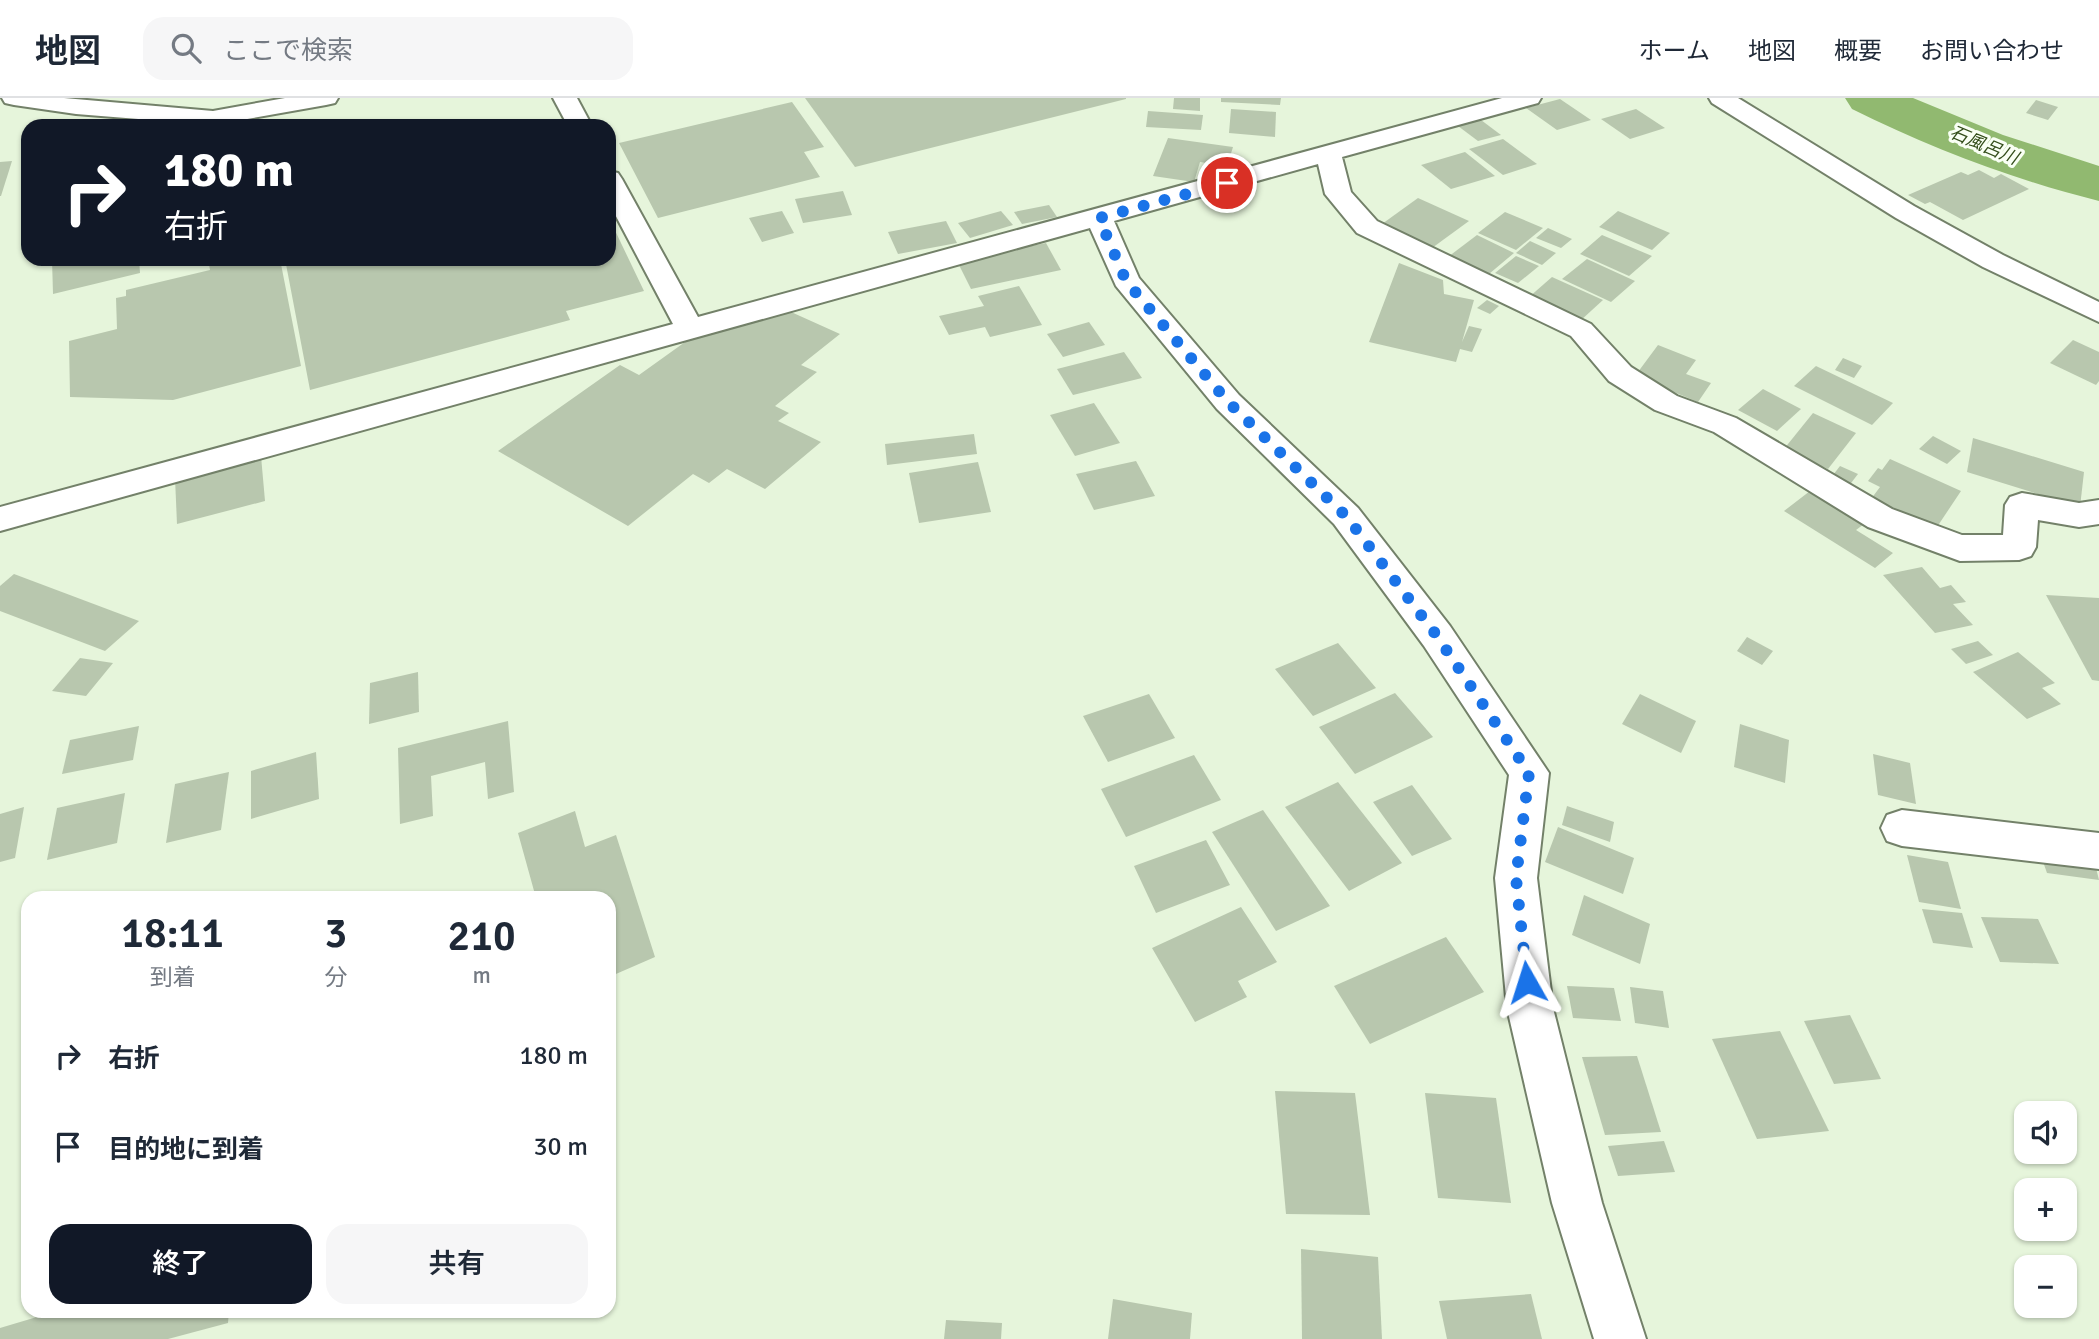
<!DOCTYPE html>
<html lang="ja">
<head>
<meta charset="utf-8">
<style>
	body { margin:0; font-family:Signika,"Noto Sans JP",sans-serif; background:#f6f6f7; color:#1f2937; height:100vh; display:flex; flex-direction:column; font-size:26px; white-space:nowrap }
	* { box-sizing:border-box; margin:0 }
	p { font-size:23px; color:#747a83 }
	.icon { flex:none; width:38px; height:38px; fill:none; stroke:currentColor; stroke-width:2; stroke-linecap:round; stroke-linejoin:round }
	.map { position:relative; flex:1; overflow:hidden }
	.panel { position:absolute; left:21px; top:793px; width:595px; height:427px; display:flex; flex-direction:column; background:#fff; border-radius:21px; box-shadow:0 2px 5px #0004 }
	.panel>* { flex:none }
	.banner { position:absolute; left:21px; top:21px; width:595px; height:147px; border-radius:21px; box-shadow:0 2px 5px #0004; background:#111827; color:#fff; overflow:hidden }
	.controls { position:absolute; left:2014px; top:1003px; display:grid; gap:14px }
	.controls a { display:grid; place-items:center; width:63px; height:63px; border-radius:14px; background:#fff; box-shadow:0 2px 5px #0004; font-size:35px }
	.pin { position:absolute; display:grid; place-items:center; width:60px; height:60px; color:#fff; margin:-30px; border:4px solid #fff; border-radius:50%; box-shadow:0 2px 7px #0007 }
	.me { position:absolute; width:77px; margin:-38px; rotate:354deg; stroke-linejoin:round; filter:drop-shadow(0 0 5px #0008) }
	.turn { display:flex; align-items:center; gap:24px; height:147px; padding:0 28px; font-size:32px }
	.turn .icon { width:91px; height:91px; stroke-width:2.5 }
	.turn b { display:block; font-size:49px; line-height:60px }
	.eta { display:flex; justify-content:space-evenly; align-items:center; height:119px; text-align:center }
	.eta b { font-size:42px; font-weight:600; line-height:49px }
	.action { display:flex; gap:14px; margin-top:auto; padding:14px 28px }
	.action a { flex:1; height:80px; border-radius:21px; background:#111827; color:#fff; font-size:28px; font-weight:600; line-height:80px; text-align:center }
	.action a+a { background:#f6f6f7; color:#1f2937 }
	ul { padding:0; list-style:none }
	li { display:flex; align-items:center; gap:21px; height:91px; padding:0 28px }
	li div { flex:1 }
	li b { display:block; font-size:26px }
	li em { font-style:normal }
	header { display:flex; align-items:center; gap:42px; box-sizing:border-box; height:98px; padding:0 35px; background:#fff; border-bottom:2px solid #e0e1e3 }
	header strong { font-size:33px }
	nav { display:flex; gap:38px; margin-inline-start:auto; font-size:24px }
	.search { width:490px; height:63px; background:#f6f6f7; display:flex; align-items:center; gap:18px; box-sizing:border-box; padding:0 24px; border-radius:21px; color:#747a83; font-size:26px }
	.map>svg:first-child { display:block }
	.lines { fill:none; stroke-linecap:round; stroke-linejoin:round }
	.river { fill:#91b970; fill-rule:evenodd }
	.building { fill:#b8c7ae }
	.minor-casing { stroke:#738169; stroke-width:4 }
	.minor { fill:#fff; fill-rule:evenodd }
	.route { stroke:#1a73e8; stroke-width:12; stroke-dasharray:0 21.6 }
	.labels { text-anchor:middle; dominant-baseline:central; stroke-width:6; stroke-linejoin:round; paint-order:stroke }
	.far-water-label { font-size:18px; font-style:italic; fill:#344e1b; stroke:#f9fff4 }
</style>
</head>
<body>
<header>
<strong>地図</strong>
<div class="search"><svg class="icon" aria-label="search" viewBox="0 0 24 24"><circle cx="10" cy="10" r="6"/><path d="M15 15l6 6"/></svg>ここで検索</div>
<nav><a>ホーム</a><a>地図</a><a>概要</a><a>お問い合わせ</a></nav>
</header>
<div class="map">
<svg width="2099" height="1241" viewBox="0 0 2099 1241">
	<rect width="100%" height="100%" fill="#e6f5db"/>
	<g class="lines">
		<path class="river" d="M1845,0H1913L2003,37L2099,68V103C2014,82 1931,50 1852,11Z"/>
	</g>
	<g class="building">
		<path d="M805,0H1126V1L855,69Z"/>
		<path d="M1174,0H1200V13L1173,11Z"/>
		<path d="M1221,0H1281L1280,7L1221,4Z"/>
		<path d="M1560,1L1591,22L1557,32L1526,10Z"/>
		<path d="M2036,2L2058,9L2048,22L2026,15Z"/>
		<path d="M792,4L824,49L804,54L820,79L658,120L619,45Z"/>
		<path d="M1231,11L1276,14L1275,39L1229,35Z"/>
		<path d="M1636,11L1665,30L1630,41L1601,21Z"/>
		<path d="M1148,13L1203,17L1201,32L1146,29Z"/>
		<path d="M1481,22L1501,37L1478,43L1458,28Z"/>
		<path d="M1168,40L1233,49L1227,68L1200,64L1194,84L1153,78Z"/>
		<path d="M1503,41L1537,66L1503,77L1469,51Z"/>
		<path d="M1465,54L1495,78L1451,91L1421,67Z"/>
		<path d="M12,63L1,98H0V64Z"/>
		<path d="M1979,72L1994,80L2001,76L2029,91L1963,122L1930,104L1925,106L1908,97L1961,74L1968,77Z"/>
		<path d="M843,93L852,117L803,125L795,101Z"/>
		<path d="M1418,100L1469,123L1432,150L1382,126Z"/>
		<path d="M1049,107L1057,119L1022,126L1014,114Z"/>
		<path d="M782,113L794,135L762,144L749,120Z"/>
		<path d="M1001,113L1013,127L970,140L958,125Z"/>
		<path d="M1618,113L1670,135L1652,152L1599,129Z"/>
		<path d="M1505,114L1543,130L1516,152L1478,135Z"/>
		<path d="M609,120L644,193L566,213L570,222L310,292L285,161H609Z"/>
		<path d="M946,123L957,145L898,156L888,134Z"/>
		<path d="M1548,130L1572,141L1561,150L1536,140Z"/>
		<path d="M1477,137L1514,155L1483,181L1444,162Z"/>
		<path d="M1602,137L1652,158L1629,178L1580,156Z"/>
		<path d="M1530,143L1556,155L1542,167L1516,155Z"/>
		<path d="M1046,145L1061,172L971,191L957,163Z"/>
		<path d="M1516,158L1539,168L1518,185L1495,175Z"/>
		<path d="M52,161H139L140,175L53,196Z"/>
		<path d="M208,161H280L301,268L173,302L70,299L69,243L117,231L116,200L126,198V192L210,172Z"/>
		<path d="M1587,161L1635,183L1611,204L1562,181Z"/>
		<path d="M1399,165L1443,182L1444,196L1474,202L1462,244L1469,228L1482,231L1472,254L1460,251L1456,264L1369,244Z"/>
		<path d="M1552,179L1603,202L1580,223L1528,200Z"/>
		<path d="M1019,188L1042,227L990,239L985,229L949,237L939,218L984,208L978,198Z"/>
		<path d="M1487,202L1499,208L1490,216L1477,210Z"/>
		<path d="M780,209L840,236L801,267L817,274L775,308L789,315L778,323L821,344L765,391L727,371L709,385L693,376L628,428L498,353L620,267L639,277L699,234Z"/>
		<path d="M1089,224L1105,247L1063,259L1047,236Z"/>
		<path d="M2073,242L2099,254V283L2096,287L2050,265Z"/>
		<path d="M1658,247L1696,262L1686,276L1711,285L1698,304L1635,278Z"/>
		<path d="M1124,254L1142,280L1073,297L1057,271Z"/>
		<path d="M1843,260L1862,268L1854,280L1835,272Z"/>
		<path d="M1816,268L1893,305L1872,327L1794,288Z"/>
		<path d="M1763,291L1801,311L1777,333L1738,312Z"/>
		<path d="M1094,305L1120,345L1075,358L1050,317Z"/>
		<path d="M1813,315L1856,335L1828,371L1784,351Z"/>
		<path d="M974,336L977,356L887,367L885,346Z"/>
		<path d="M1933,338L1961,353L1947,366L1919,351Z"/>
		<path d="M1973,340L2084,374L2080,409L1967,374Z"/>
		<path d="M261,358L265,403L177,426L175,380Z"/>
		<path d="M1890,361L1961,393L1935,432L1871,401L1880,389L1868,383L1878,370L1882,372Z"/>
		<path d="M1136,363L1155,398L1094,412L1076,376Z"/>
		<path d="M978,364L991,414L919,425L909,375Z"/>
		<path d="M1840,368L1858,376L1848,389L1830,381Z"/>
		<path d="M1810,393L1864,426L1856,432L1893,455L1875,470L1784,413Z"/>
		<path d="M1922,469L1940,490L1951,487L1966,504L1953,506L1973,527L1935,535L1883,477Z"/>
		<path d="M14,476L139,523L105,553L0,513V488Z"/>
		<path d="M2046,497L2099,500V583L2092,582Z"/>
		<path d="M1747,539L1773,553L1762,567L1737,553Z"/>
		<path d="M1978,543L1993,557L1966,566L1951,551Z"/>
		<path d="M1338,545L1376,590L1313,618L1275,571Z"/>
		<path d="M2018,554L2055,585L2042,590L2061,606L2027,621L1973,574Z"/>
		<path d="M80,560L113,565L86,598L52,593Z"/>
		<path d="M418,574L419,614L369,626L370,585Z"/>
		<path d="M1395,595L1433,639L1355,676L1319,629Z"/>
		<path d="M1149,596L1175,640L1108,664L1083,618Z"/>
		<path d="M1640,596L1696,623L1681,655L1622,626Z"/>
		<path d="M508,623L514,694L488,701L485,664L431,678L433,718L400,726L398,650Z"/>
		<path d="M1740,626L1789,642L1785,685L1734,669Z"/>
		<path d="M139,628L133,662L62,676L70,642Z"/>
		<path d="M316,654L319,701L251,721V673Z"/>
		<path d="M1873,656L1910,665L1916,706L1878,697Z"/>
		<path d="M1194,657L1221,702L1126,739L1101,691Z"/>
		<path d="M229,674L221,732L166,745L175,686Z"/>
		<path d="M1338,684L1402,765L1349,793L1285,709Z"/>
		<path d="M1412,687L1452,741L1412,758L1373,704Z"/>
		<path d="M125,695L117,745L47,762L57,710Z"/>
		<path d="M1567,708L1614,724L1610,744L1562,727Z"/>
		<path d="M24,709L15,760L0,764V716Z"/>
		<path d="M1263,712L1330,808L1276,833L1212,734Z"/>
		<path d="M575,713L585,749L616,737L655,859L609,879V800H536L518,735Z"/>
		<path d="M1558,729L1634,760L1623,796L1545,764Z"/>
		<path d="M1206,742L1230,787L1156,815L1134,768Z"/>
		<path d="M2040,755L2094,762L2099,782L2047,775Z"/>
		<path d="M1907,757L1948,764L1961,811L1919,804Z"/>
		<path d="M1584,797L1650,826L1640,866L1572,837Z"/>
		<path d="M1241,809L1277,864L1238,883L1247,899L1195,924L1152,850Z"/>
		<path d="M1922,811L1962,815L1973,850L1933,845Z"/>
		<path d="M1981,819L2038,821L2059,866L2000,864Z"/>
		<path d="M1446,839L1484,894L1370,946L1334,888Z"/>
		<path d="M1567,888L1614,890L1621,923L1573,920Z"/>
		<path d="M1630,889L1663,893L1669,930L1635,925Z"/>
		<path d="M1850,917L1881,981L1834,986L1804,923Z"/>
		<path d="M1780,933L1829,1033L1757,1041L1712,941Z"/>
		<path d="M1637,958L1661,1034L1605,1037L1582,959Z"/>
		<path d="M1275,993L1355,995L1370,1117L1286,1116Z"/>
		<path d="M1425,995L1496,1000L1511,1105L1438,1100Z"/>
		<path d="M1664,1043L1675,1074L1618,1078L1608,1048Z"/>
		<path d="M1301,1151L1378,1159L1382,1241H1302Z"/>
		<path d="M1531,1196L1542,1241H1447L1439,1203Z"/>
		<path d="M1113,1201L1192,1215L1190,1241H1108Z"/>
		<path d="M57,1213H229L228,1225L168,1241H0V1230Z"/>
		<path d="M946,1222L1002,1225L1001,1241H944Z"/>
	</g>
	<g class="lines">
		<defs>
			<g id="minor">
				<path d="M2,0H64L213,13L285,0H338L335,5L326,7L213,27L76,16L14,7L5,5Z"/>
				<path d="M553,0H577L592,28H568Z"/>
				<path d="M1502,0H1541L1538,5L1342,59L1351,94L1377,123L1591,226L1631,269L1677,298L1736,320L1892,411L1962,437H2003L2005,407L2010,399L2022,395L2079,405L2099,402V426L2079,429L2038,422L2036,449L2031,458L2019,462L1960,463L1868,429L1714,334L1655,312L1609,283L1571,238L1357,135L1325,96L1318,66L1114,123L1139,180L1239,297L1358,410L1450,528L1549,675L1537,780L1553,910L1602,1105L1646,1241H1594L1552,1105L1507,910L1495,780L1509,677L1424,548L1334,426L1217,311L1116,188L1090,130L0,433V409L673,226L609,105V73L618,75L622,81L698,219Z"/>
				<path d="M1709,0H1738L1914,108L2003,157L2099,204V224L1983,169L1896,120L1712,5Z"/>
				<path d="M1902,712L2099,735V771L1902,748L1887,743L1881,730L1887,717Z"/>
			</g>
		</defs>
		<use href="#minor" class="minor-casing"/>
		<use href="#minor" class="minor"/>
	</g>
	<g class="lines">
		<path class="route" d="M1227,85L1099,120L1126,183L1228,304L1346,418L1437,538L1529,675L1516,780L1527,884"/>
	</g>
	<g class="labels">
		<g class="far-water-label">
			<text transform="translate(1984 47) rotate(23)">石風呂川</text>
		</g>
	</g>
</svg>
<div class="controls">
<a><svg class="icon" aria-label="sound" viewBox="0 0 24 24"><path d="M4 9h4l5-4v14l-5-4H4zM17 9q2 3 0 6"/></svg></a>
<a>+</a>
<a>−</a>
</div>
<div class="pin" style="left:1227px;top:85px;background:#d93025"><svg class="icon" aria-label="arrive" viewBox="0 0 24 24"><path d="M6 21V4h12l-3 4 3 4H6"/></svg></div>
<svg class="me" style="left:1527px;top:884px" viewBox="-20 -20 40 40"><path d="M0-17L14 15 0 8-14 15z" fill="#1a73e8" stroke="#fff" stroke-width="4"/></svg>
<div class="banner">
<div class="turn"><svg class="icon" aria-label="right" viewBox="0 0 24 24"><path d="M7 20v-9h11M14 6l5 5-5 5"/></svg><div><b>180 m</b>右折</div></div>
</div>
<section class="panel">
<div class="eta">
<div><b>18:11</b><p>到着</p></div>
<div><b>3</b><p>分</p></div>
<div><b>210</b><p>m</p></div>
</div>
<ul>
<li><svg class="icon" aria-label="right" viewBox="0 0 24 24"><path d="M7 20v-9h11M14 6l5 5-5 5"/></svg><div><b>右折</b></div><em>180 m</em></li>
<li><svg class="icon" aria-label="arrive" viewBox="0 0 24 24"><path d="M6 21V4h12l-3 4 3 4H6"/></svg><div><b>目的地に到着</b></div><em>30 m</em></li>
</ul>
<div class="action"><a>終了</a><a>共有</a></div>
</section>
</div>
</body>
</html>
